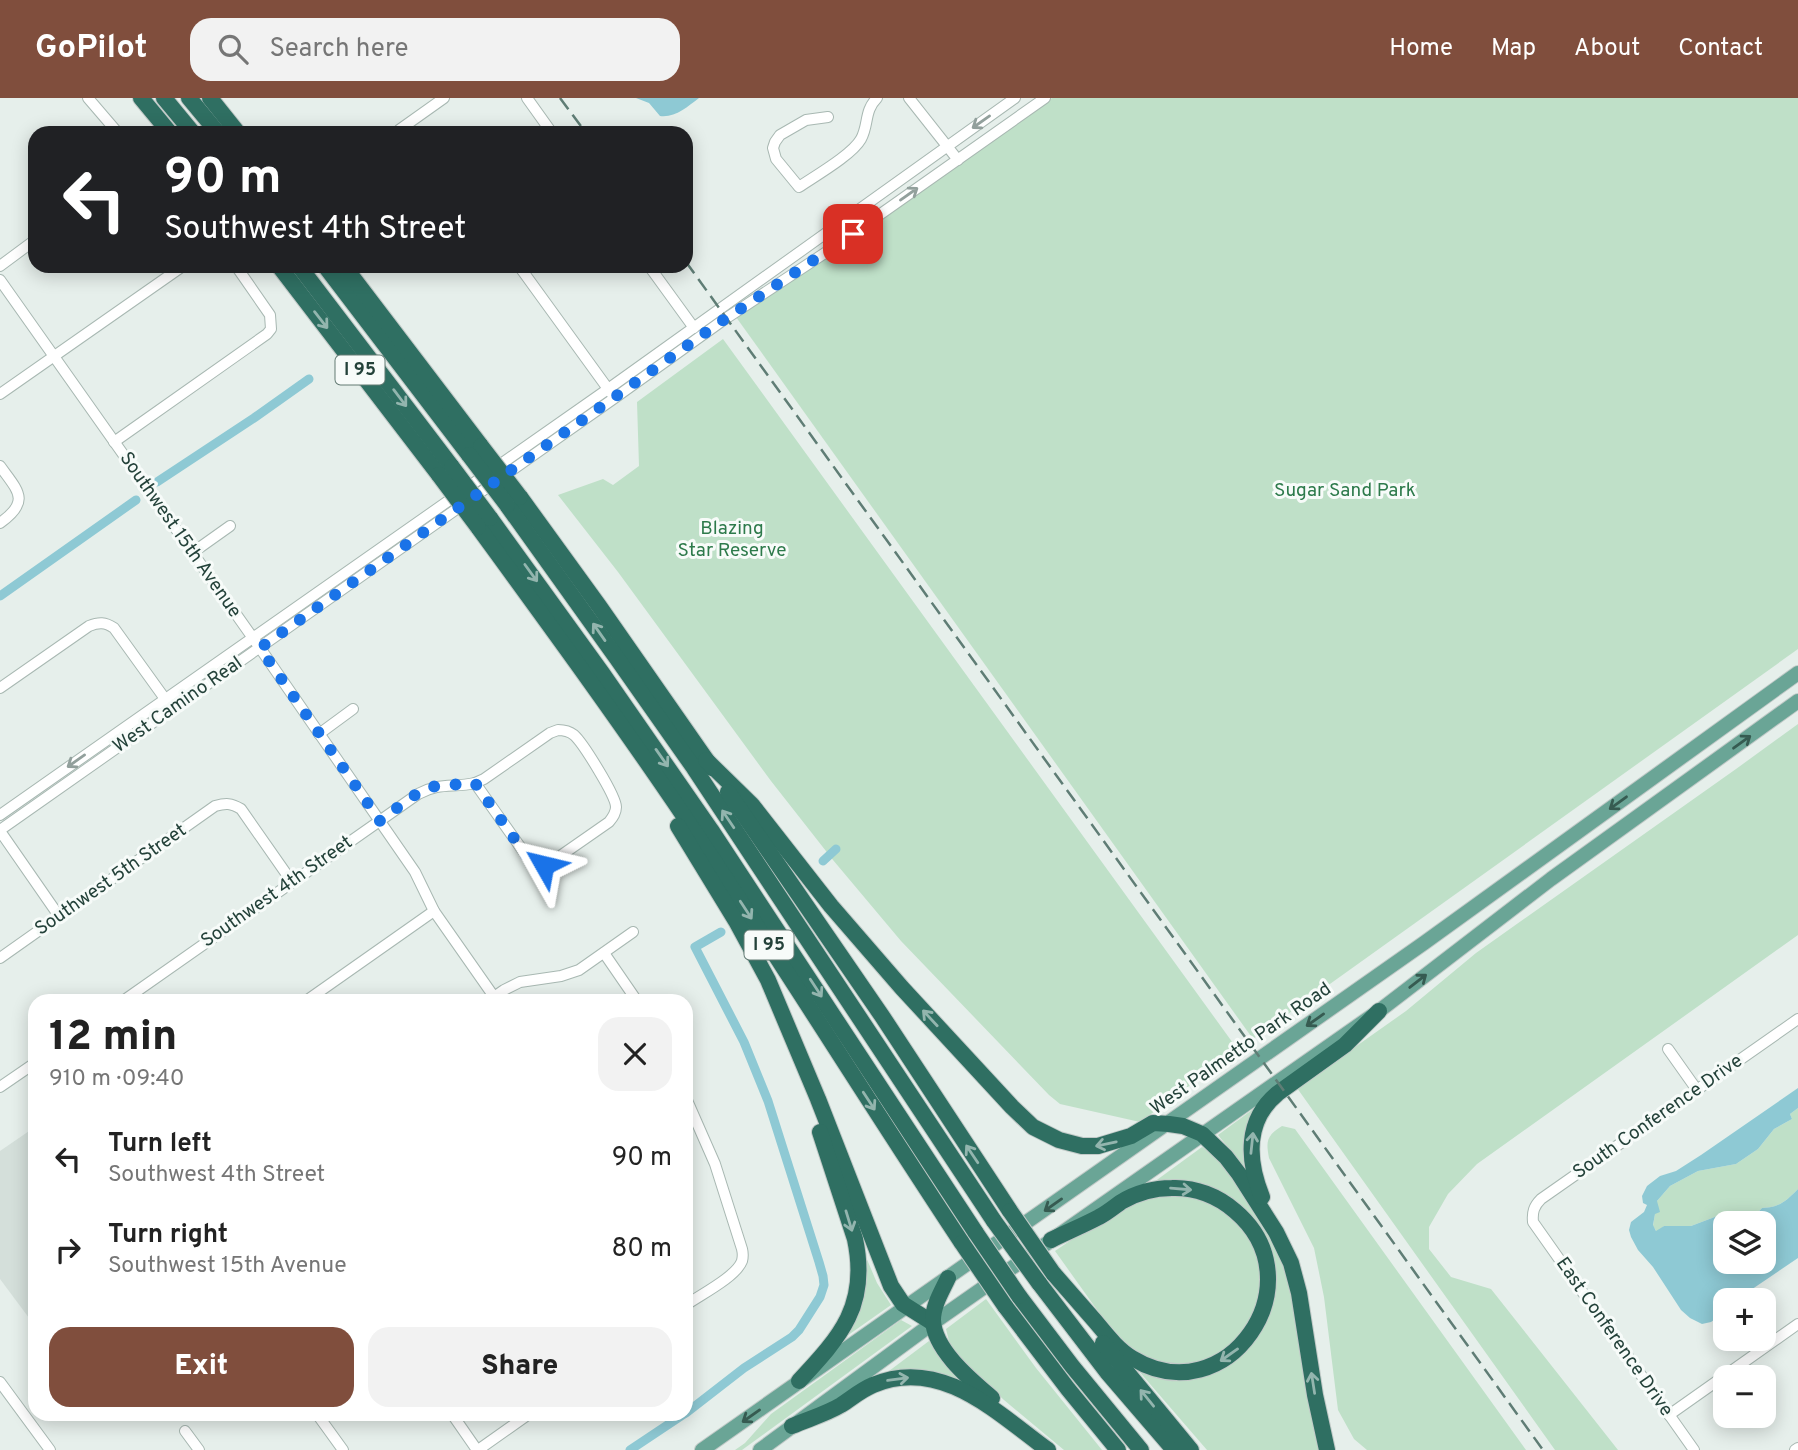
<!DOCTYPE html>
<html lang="en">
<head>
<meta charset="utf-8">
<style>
	body { margin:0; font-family:Overpass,sans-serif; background:#f2f2f2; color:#222; height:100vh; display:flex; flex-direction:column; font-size:26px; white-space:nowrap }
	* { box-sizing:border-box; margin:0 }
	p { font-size:23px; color:#767676 }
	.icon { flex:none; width:38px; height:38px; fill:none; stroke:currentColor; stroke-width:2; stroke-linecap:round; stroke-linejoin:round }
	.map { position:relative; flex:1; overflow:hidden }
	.details { position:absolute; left:28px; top:896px; width:665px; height:427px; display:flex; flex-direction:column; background:#fff; border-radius:21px; box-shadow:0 4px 18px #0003 }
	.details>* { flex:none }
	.hud { position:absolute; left:28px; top:28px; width:665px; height:147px; border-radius:21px; box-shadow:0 4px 18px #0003; background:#202124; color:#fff; overflow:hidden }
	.buttons { position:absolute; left:1713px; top:1113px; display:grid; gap:14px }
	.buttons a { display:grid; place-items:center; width:63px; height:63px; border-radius:14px; background:#fff; box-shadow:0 4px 18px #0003; font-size:35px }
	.pin { position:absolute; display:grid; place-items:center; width:60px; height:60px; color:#fff; margin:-30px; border-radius:14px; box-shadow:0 4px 10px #0006 }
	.me { position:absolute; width:77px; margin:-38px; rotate:307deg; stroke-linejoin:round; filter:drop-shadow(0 0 5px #0008) }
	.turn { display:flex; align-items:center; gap:24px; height:147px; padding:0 21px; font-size:32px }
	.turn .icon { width:91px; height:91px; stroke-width:2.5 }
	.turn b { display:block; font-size:49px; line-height:60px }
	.round { display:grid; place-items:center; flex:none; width:74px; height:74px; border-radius:21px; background:#f2f2f2 }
	.summary { display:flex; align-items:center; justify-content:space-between; height:119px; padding:0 21px }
	h1 { font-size:42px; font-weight:800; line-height:52px }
	.cta { display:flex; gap:14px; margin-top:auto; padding:14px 21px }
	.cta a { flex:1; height:80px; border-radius:21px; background:#804e3d; color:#fff; font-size:28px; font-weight:800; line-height:80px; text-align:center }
	.cta a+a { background:#f2f2f2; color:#222 }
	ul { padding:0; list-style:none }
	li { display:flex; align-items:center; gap:21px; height:91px; padding:0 21px }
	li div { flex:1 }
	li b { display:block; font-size:26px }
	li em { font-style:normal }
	header { display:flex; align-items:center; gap:42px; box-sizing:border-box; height:98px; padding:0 35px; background:#804e3d; color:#fff }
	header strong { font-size:33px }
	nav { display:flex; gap:38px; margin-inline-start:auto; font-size:24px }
	.search { width:490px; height:63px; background:#f2f2f2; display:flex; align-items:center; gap:18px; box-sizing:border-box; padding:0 24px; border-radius:21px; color:#767676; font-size:26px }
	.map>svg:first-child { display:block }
	.built { fill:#d4dfda }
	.green { fill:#bfe0c8 }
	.water { fill:#8ec9d4 }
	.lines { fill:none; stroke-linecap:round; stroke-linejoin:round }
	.canal { stroke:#8ec9d4; stroke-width:9 }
	.minor-casing { stroke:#a8b8b2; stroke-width:12 }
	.major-casing { stroke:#c2cac8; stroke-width:16 }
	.highway-casing { stroke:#c2cac8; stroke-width:18 }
	.minor { stroke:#fff; stroke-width:10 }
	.major { stroke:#6aa596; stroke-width:14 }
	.highway { stroke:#2f6f62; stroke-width:16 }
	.rail { stroke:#5f7d75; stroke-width:2.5; stroke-dasharray:14 7; stroke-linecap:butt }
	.highway-bridge-casing { stroke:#c2cac8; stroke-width:18; stroke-linecap:butt }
	.highway-bridge { stroke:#2f6f62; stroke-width:16 }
	.oneway { stroke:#92a09c }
	.oneway2 { stroke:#93b5ae }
	.oneway3 { stroke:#365b51 }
	.route { stroke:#1a73e8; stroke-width:12; stroke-dasharray:0 21.6 }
	.labels { text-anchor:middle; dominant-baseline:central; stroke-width:6; stroke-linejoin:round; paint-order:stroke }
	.shield { fill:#f7fbf9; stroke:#637a73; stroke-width:2 }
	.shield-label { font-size:18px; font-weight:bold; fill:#24423a }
	.park-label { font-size:19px; fill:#2d7a4b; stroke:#f7fbf9 }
	.street-label { font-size:19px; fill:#24423a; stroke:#f7fbf9 }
</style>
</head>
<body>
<header>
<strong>GoPilot</strong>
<div class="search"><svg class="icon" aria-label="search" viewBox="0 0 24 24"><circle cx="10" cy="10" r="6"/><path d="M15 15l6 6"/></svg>Search here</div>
<nav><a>Home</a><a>Map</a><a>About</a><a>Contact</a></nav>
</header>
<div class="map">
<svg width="1798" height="1352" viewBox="0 0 1798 1352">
	<rect width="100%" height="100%" fill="#e6efeb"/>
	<path class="built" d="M35,1029V1228L0,1181V1053Z"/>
	<g class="green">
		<path d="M1052,0H1798V551L1253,941L736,219Z"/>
		<path d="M723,241L1238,952L1140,1024L1060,1006L1049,997L901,843L833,762L771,683L618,474L558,397L603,381L613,387L639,368L637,304Z"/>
		<path d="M1798,626V837L1477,1066L1448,1096L1429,1129V1151L1451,1179L1491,1191L1618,1352H1555L1297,990L1406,913L1476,855L1736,671Z"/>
		<path d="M1256,1009C1244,1034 1243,1042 1244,1069L1218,1037Z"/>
		<path d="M1798,1010V1091C1785,1104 1780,1109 1762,1110L1748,1125H1739L1720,1117L1691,1128H1664L1657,1134L1653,1128L1657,1103L1670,1088L1698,1073L1736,1066L1758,1051L1774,1031L1792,1021L1790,1016Z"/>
		<path d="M1282,1028L1295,1031L1526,1352H1367L1354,1341L1338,1312L1324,1199L1314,1150L1269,1060C1266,1043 1266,1038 1282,1028Z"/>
		<path d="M1202,1049L1212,1055L1223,1065L1272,1137L1289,1175L1322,1352H1207L1137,1271L1147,1275L1161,1278L1204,1274L1269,1212L1249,1121L1154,1084Z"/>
		<path d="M1193,1095L1236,1120L1260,1159L1262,1198L1237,1244L1209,1262L1177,1268L1149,1260L1126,1246L1100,1216L1055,1153L1115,1112L1139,1100Z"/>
		<path d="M863,1152L877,1185L891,1207L844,1240Z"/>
		<path d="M986,1201L1036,1270L1102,1352H1064L1004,1302L958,1259L950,1247L946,1231Z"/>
		<path d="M901,1222L912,1228L742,1352H735L745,1345L771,1316Z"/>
		<path d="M929,1243L938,1258L960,1284L885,1276Z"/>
	</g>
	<g class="water">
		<path d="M636,0H699C687,9 675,20 660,18L649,5Z"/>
		<path d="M1798,990V1010L1790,1016L1792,1021L1774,1031L1758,1051L1736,1066L1698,1073L1670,1088L1657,1103L1660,1114L1655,1116L1653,1127L1656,1133L1664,1128H1691L1720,1117L1739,1125H1726V1164H1764V1125H1748L1762,1110C1780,1109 1785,1104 1798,1091V1160L1736,1202H1726L1725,1214L1711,1224L1702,1226L1690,1220L1681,1212L1653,1169L1638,1152L1631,1139L1629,1132L1631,1124L1644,1114L1647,1107L1643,1105L1642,1098L1647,1088L1660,1078L1676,1073L1701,1057Z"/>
	</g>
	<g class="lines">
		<g class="canal">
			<path d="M157,384L254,320L309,281"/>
			<path d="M0,498L136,402"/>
			<path d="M823,763L836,751"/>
			<path d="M686,1315L744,1270L792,1239L799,1232L820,1199L824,1187L823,1178L819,1164L768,1003L744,944L695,849L721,834"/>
			<path d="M630,1352L684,1316"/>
		</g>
		<defs>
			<g id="minor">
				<path d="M88,0L118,35"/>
				<path d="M527,0L552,35"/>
				<path d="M909,0L958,62"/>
				<path d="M828,19L806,22L780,37L775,44L773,50L776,61L799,89C815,78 852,57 861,41C869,26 864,13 877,0"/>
				<path d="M399,32L444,0"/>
				<path d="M0,168L35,142"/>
				<path d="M519,168L611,295"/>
				<path d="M649,168L694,230"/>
				<path d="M0,182L260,550L415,774L434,813L497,903"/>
				<path d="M0,296L183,168"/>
				<path d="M114,344L267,236L271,231L270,217L236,168"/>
				<path d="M0,368C18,393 31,403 0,425"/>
				<path d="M192,455L230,428"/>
				<path d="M0,590L89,528C99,524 105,524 114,530L168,605"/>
				<path d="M558,632C564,632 569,633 574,637C583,645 616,698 616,709C616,715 613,719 609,724L553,763C543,767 537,767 528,760L475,685L484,681L550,635Z"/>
				<path d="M319,636L353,611"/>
				<path d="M0,717L608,291L1015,0"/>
				<path d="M0,732L616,299L722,223L831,151L1045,0"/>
				<path d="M0,733L59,818"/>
				<path d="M604,855L637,903"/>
				<path d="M0,860L215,708C226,705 231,705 241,711L292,784"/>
				<path d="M491,901L504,892L520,884L561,878L579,872L633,834"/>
				<path d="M123,903L418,696C440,684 453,690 475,685"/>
				<path d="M306,903L434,813"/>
				<path d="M1668,951L1697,992"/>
				<path d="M0,989L35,965"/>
				<path d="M686,1000L715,1066L742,1151C743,1155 743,1159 742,1163C736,1179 700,1197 686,1207"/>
				<path d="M0,1284L50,1352"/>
				<path d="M317,1316L343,1352"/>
				<path d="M452,1316L477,1352"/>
				<path d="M1669,1317L1798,1226"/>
				<path d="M185,1333L199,1352"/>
				<path d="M478,1352L529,1316"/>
				<path d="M1694,1352L1533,1124C1532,1114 1534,1108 1541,1101L1798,921"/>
				<path d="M1795,1352L1798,1350"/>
			</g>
			<g id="major">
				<path d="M702,1352L1424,845L1798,575"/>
				<path d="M760,1352L933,1225L1379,913L1551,781L1798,603"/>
			</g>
			<g id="highway">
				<path d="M141,0L170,35"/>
				<path d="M164,0L193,35"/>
				<path d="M189,0L218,35"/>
				<path d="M210,0L238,35"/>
				<path d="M279,168L439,377"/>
				<path d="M299,168L452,369"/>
				<path d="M325,168L469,357"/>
				<path d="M344,168L481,348"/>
				<path d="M520,399L599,508L712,670"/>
				<path d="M507,407L616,559L694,670L994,1123"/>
				<path d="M490,420L602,575L711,732L976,1135"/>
				<path d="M478,429C554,533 630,637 702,745C790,877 874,1012 962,1145"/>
				<path d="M706,662L752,707L831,808L902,890L1012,1009L1033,1029L1059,1042L1082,1048H1098L1131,1038L1153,1025L1169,1026L1183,1028L1202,1036L1226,1059L1239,1076L1276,1134L1291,1165L1299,1195L1315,1297L1327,1352"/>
				<path d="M728,694L882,918L1010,1113"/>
				<path d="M678,728L736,823L768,882L818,1001L891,1188L903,1206L933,1225"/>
				<path d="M1262,1099C1247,1062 1245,1022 1278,995L1345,947L1379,913"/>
				<path d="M1051,1142C1067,1134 1084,1127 1099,1119C1107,1115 1114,1109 1121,1104C1136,1095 1154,1090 1172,1090C1195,1089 1218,1098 1235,1113C1319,1184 1227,1318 1132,1260C1117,1251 1106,1236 1095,1223C1081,1207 1067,1191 1053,1175"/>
				<path d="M948,1180C942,1193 933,1207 933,1222C934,1252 971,1282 992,1300"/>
				<path d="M1039,1185L1107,1274L1174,1352"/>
				<path d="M1019,1198L1072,1268L1141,1352"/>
				<path d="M1005,1208L1068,1291L1118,1352"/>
				<path d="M1103,1245L1191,1352"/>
				<path d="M799,1283C841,1238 869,1207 855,1141L820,1034"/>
				<path d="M792,1328C808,1321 826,1316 841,1307C852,1300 861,1292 873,1287C941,1258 997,1315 1048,1352"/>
			</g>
		</defs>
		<use href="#minor" class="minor-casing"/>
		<use href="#major" class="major-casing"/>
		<use href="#highway" class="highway-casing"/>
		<use href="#minor" class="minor"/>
		<use href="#major" class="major"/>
		<use href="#highway" class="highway"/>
		<g class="rail">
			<path d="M560,0L586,35"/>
			<path d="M686,164L1543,1352"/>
		</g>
		<defs>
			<g id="highway-bridge">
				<path d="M481,348L520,399"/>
				<path d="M469,357L507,407"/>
				<path d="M452,369L490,420"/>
				<path d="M439,377L478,429"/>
				<path d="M1010,1113L1053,1175"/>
				<path d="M994,1123L1039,1185"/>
				<path d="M976,1135L1019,1198"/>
				<path d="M962,1145L1005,1208"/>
			</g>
		</defs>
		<use href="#highway-bridge" class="highway-bridge-casing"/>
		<use href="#highway-bridge" class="highway-bridge"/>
	</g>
	<defs><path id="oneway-shaft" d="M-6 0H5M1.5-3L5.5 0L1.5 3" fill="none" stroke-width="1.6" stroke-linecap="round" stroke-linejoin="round" transform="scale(1.75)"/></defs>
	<g class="oneway">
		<use href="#oneway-shaft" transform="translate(981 24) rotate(145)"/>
		<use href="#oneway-shaft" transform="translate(909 96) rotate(-35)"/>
		<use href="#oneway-shaft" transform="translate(76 663) rotate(145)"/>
	</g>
	<g class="oneway2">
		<use href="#oneway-shaft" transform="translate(321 222) rotate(52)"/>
		<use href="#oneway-shaft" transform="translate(400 300) rotate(53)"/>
		<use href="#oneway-shaft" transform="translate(531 475) rotate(54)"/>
		<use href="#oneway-shaft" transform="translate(599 534) rotate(-125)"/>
		<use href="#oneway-shaft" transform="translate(662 660) rotate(55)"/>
		<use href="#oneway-shaft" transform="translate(728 721) rotate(-124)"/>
		<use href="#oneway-shaft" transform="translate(746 812) rotate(57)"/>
		<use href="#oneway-shaft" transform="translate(816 890) rotate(57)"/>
		<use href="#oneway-shaft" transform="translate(930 920) rotate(-133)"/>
		<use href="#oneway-shaft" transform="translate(869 1003) rotate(57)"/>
		<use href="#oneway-shaft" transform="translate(1252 1045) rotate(-84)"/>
		<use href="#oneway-shaft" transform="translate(1106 1046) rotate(168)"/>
		<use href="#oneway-shaft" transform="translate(972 1056) rotate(-124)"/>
		<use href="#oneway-shaft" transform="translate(1181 1091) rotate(5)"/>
		<use href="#oneway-shaft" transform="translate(849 1123) rotate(73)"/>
		<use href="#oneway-shaft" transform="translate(1229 1257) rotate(145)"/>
		<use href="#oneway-shaft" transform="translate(898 1281) rotate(-8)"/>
		<use href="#oneway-shaft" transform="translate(1313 1285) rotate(-99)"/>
		<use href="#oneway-shaft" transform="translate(1147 1300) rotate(-129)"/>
	</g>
	<g class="oneway3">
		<use href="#oneway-shaft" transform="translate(1742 644) rotate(-36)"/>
		<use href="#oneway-shaft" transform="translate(1618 705) rotate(144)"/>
		<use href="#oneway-shaft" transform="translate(1418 883) rotate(-38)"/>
		<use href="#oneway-shaft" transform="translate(1315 922) rotate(145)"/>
		<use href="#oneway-shaft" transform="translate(1053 1107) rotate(145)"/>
		<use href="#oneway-shaft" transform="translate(751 1318) rotate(145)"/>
	</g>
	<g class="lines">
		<path class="route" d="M544,767L535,766L528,760L475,685C462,688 449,685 436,688C416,692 397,711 380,723L260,550L722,223L853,136"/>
	</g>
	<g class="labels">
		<g class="shield">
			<rect x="335.5" y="257.5" width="49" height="29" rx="5"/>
			<rect x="744.5" y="832.5" width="49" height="29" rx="5"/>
		</g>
		<g class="shield-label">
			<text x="360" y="272">I 95</text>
			<text x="769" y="847">I 95</text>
		</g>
		<g class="park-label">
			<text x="1345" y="393">Sugar Sand Park</text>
			<text x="732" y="431">Blazing<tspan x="732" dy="22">Star Reserve</tspan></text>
		</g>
		<g class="street-label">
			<text transform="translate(180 437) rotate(55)">Southwest 15th Avenue</text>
			<text transform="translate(178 607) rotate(-35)">West Camino Real</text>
			<text transform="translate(111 782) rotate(-35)">Southwest 5th Street</text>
			<text transform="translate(277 794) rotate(-35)">Southwest 4th Street</text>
			<text transform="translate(1241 951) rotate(-35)">West Palmetto Park Road</text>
			<text transform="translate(1658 1019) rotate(-35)">South Conference Drive</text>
			<text transform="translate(1614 1239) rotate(55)">East Conference Drive</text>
		</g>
	</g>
</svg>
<div class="buttons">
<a><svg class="icon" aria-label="layers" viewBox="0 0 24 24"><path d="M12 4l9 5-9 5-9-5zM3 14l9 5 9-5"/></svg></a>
<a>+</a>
<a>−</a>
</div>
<div class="pin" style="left:853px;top:136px;background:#d93025"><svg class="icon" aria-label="arrive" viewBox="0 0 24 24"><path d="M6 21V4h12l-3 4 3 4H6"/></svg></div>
<svg class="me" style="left:544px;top:767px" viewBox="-20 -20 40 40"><path d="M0-17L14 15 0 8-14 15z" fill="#1a73e8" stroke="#fff" stroke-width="4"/></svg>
<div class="hud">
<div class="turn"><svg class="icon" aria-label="left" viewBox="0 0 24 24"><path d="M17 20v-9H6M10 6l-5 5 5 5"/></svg><div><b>90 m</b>Southwest 4th Street</div></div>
</div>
<section class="details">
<div class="summary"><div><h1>12 min</h1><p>910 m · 09:40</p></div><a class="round"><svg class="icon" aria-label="close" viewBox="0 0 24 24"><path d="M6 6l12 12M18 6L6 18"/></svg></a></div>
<ul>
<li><svg class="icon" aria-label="left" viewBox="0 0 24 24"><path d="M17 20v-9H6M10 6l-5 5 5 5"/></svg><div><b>Turn left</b><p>Southwest 4th Street</p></div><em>90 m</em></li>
<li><svg class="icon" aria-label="right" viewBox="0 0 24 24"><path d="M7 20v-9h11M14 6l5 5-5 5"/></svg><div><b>Turn right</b><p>Southwest 15th Avenue</p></div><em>80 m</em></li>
</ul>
<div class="cta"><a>Exit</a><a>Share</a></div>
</section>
</div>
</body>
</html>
